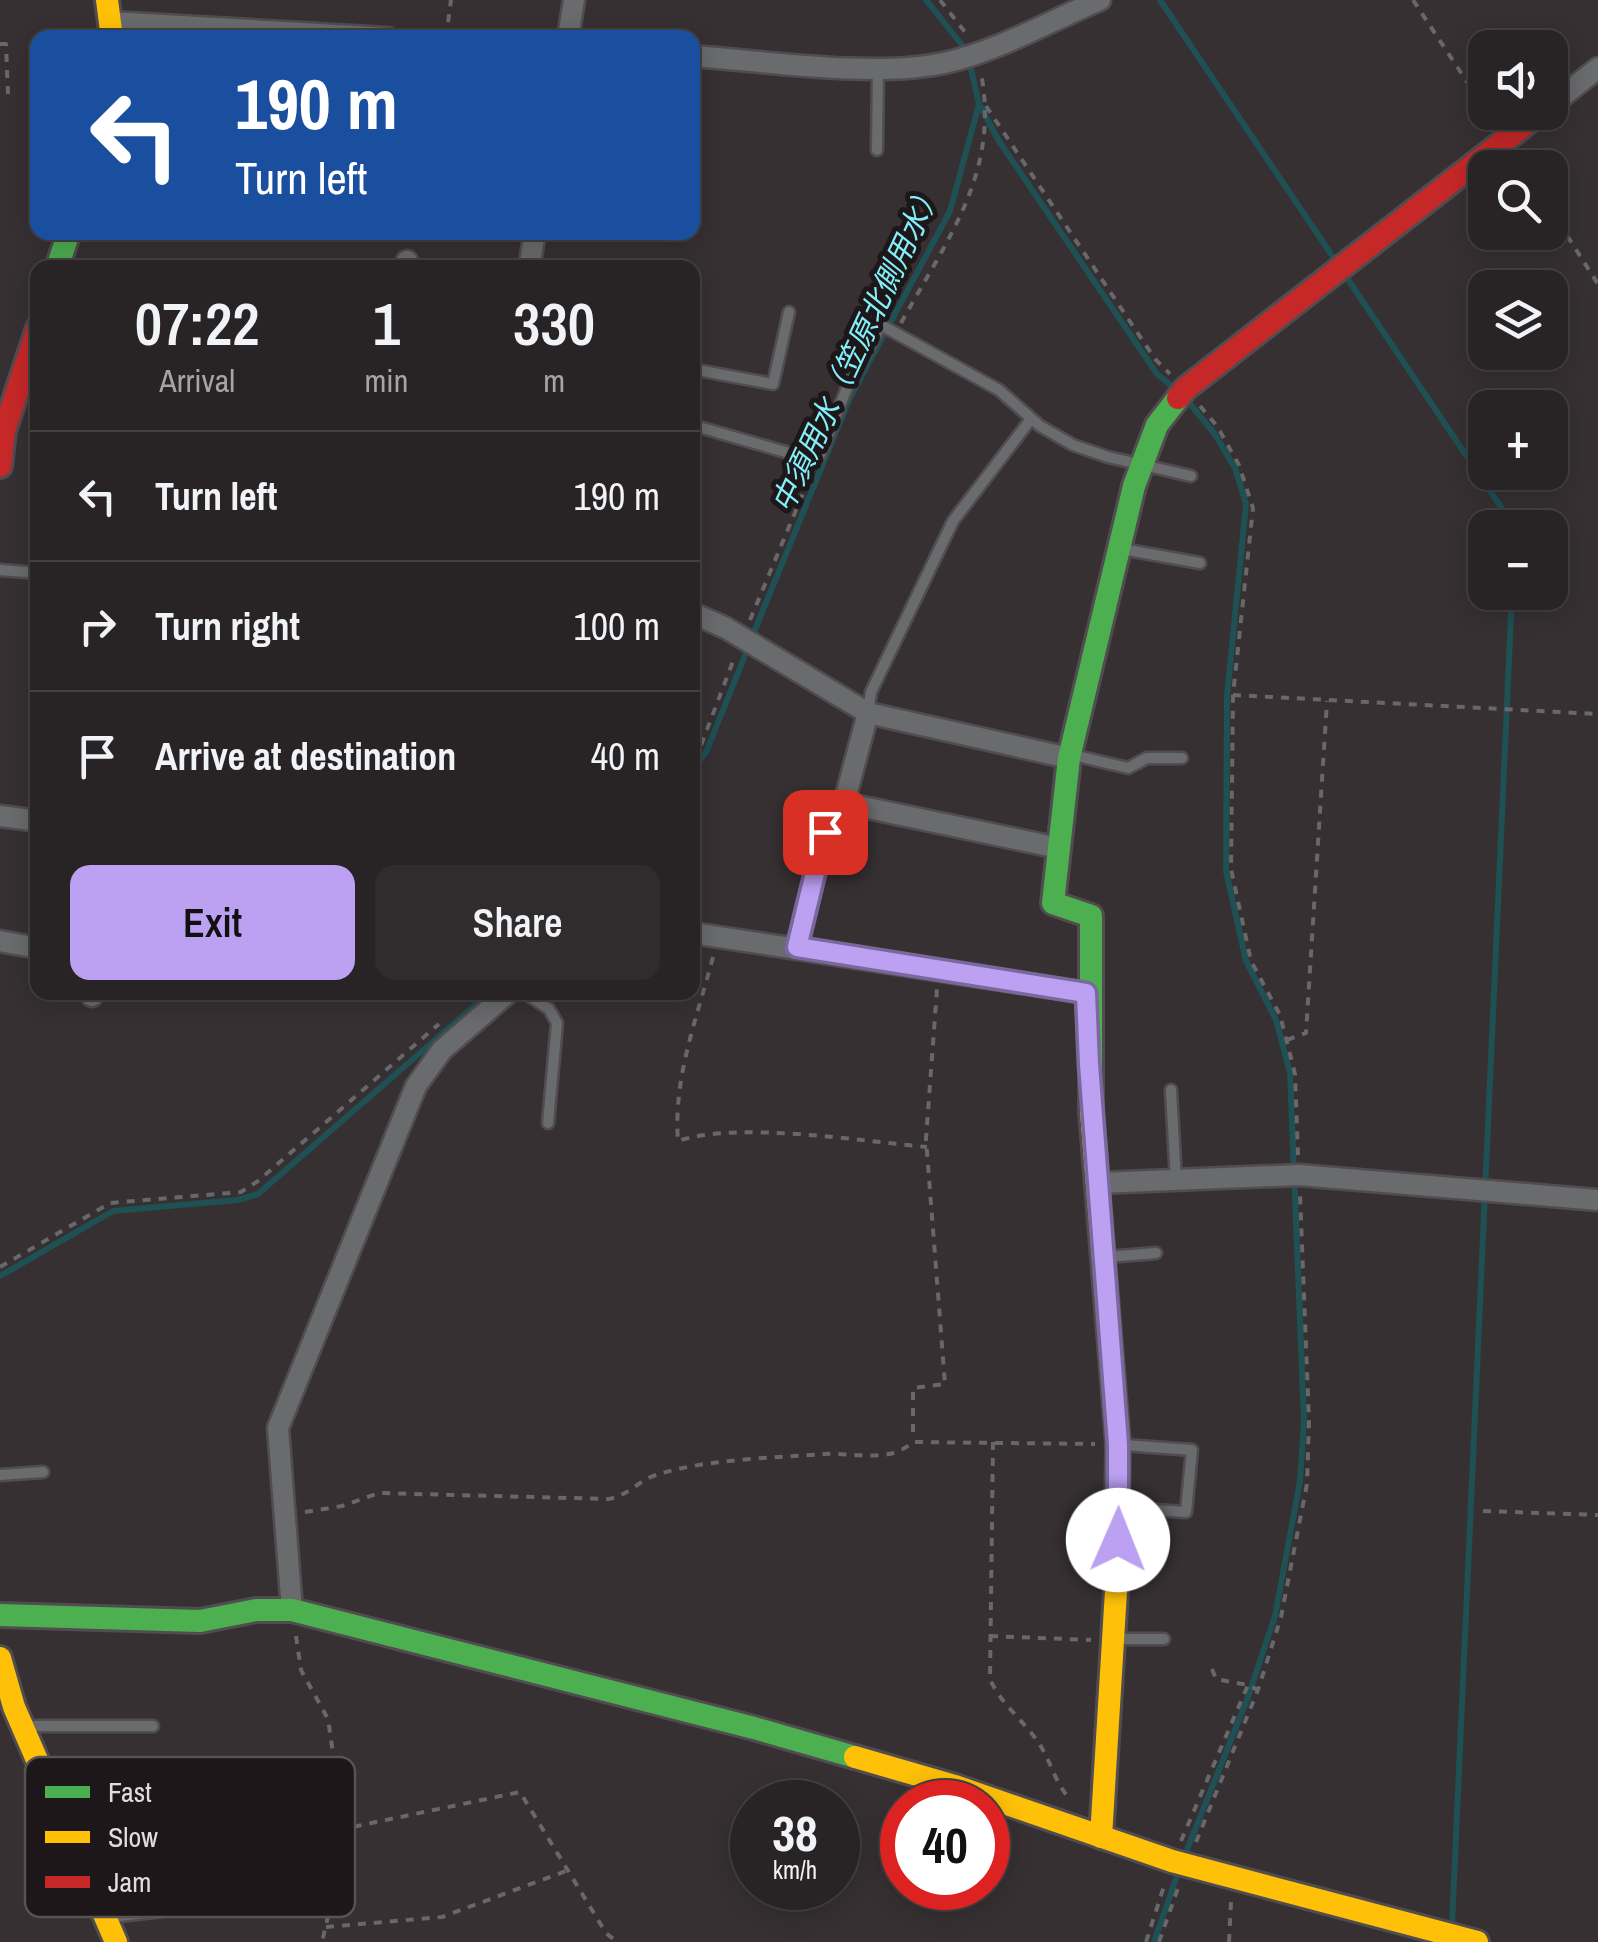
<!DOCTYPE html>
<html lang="en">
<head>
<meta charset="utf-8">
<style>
	body { margin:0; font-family:"Archivo Narrow","Noto Sans JP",sans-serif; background:#302c2e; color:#f1f3f6; height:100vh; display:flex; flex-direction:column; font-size:38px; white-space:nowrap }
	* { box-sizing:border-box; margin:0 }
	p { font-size:32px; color:#a5a4a7 }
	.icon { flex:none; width:55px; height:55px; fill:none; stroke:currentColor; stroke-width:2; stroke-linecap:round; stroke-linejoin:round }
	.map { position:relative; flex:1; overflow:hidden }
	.side { position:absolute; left:30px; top:260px; width:670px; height:740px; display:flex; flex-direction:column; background:#282426; border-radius:20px; box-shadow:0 5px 25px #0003,0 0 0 2px #444143 }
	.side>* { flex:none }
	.top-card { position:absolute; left:30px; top:30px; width:670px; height:210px; border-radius:20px; box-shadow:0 5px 25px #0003,0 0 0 2px #444143; background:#1a4fa0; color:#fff; overflow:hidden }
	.controls { position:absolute; left:1468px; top:30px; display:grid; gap:20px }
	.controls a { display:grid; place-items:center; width:100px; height:100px; border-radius:20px; background:#282426; box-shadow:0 5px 25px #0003,0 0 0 2px #444143; font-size:50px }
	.speed { position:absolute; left:730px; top:1780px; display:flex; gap:20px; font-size:50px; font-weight:700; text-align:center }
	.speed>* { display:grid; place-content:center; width:130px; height:130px; border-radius:50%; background:#282426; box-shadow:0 5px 25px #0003,0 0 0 2px #444143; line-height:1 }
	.speed small { font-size:25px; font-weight:400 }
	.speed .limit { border:15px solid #d22; background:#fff; color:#111 }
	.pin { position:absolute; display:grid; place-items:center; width:85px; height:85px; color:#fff; margin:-42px; border-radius:20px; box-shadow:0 5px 15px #0006 }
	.me { position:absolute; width:110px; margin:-55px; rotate:1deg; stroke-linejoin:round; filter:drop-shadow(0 0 8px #0008) }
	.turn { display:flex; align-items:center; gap:35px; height:210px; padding:0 40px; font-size:45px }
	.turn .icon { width:130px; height:130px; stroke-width:2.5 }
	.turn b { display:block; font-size:70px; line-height:85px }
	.eta { display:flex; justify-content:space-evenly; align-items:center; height:170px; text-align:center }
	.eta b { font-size:60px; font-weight:600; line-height:70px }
	.primary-button { display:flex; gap:20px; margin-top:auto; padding:20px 40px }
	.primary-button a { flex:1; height:115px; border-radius:20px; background:#bca0f2; color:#111; font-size:40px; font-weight:600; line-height:115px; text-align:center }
	.primary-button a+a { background:#302c2e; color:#f1f3f6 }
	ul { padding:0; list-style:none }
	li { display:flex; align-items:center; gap:30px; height:130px; padding:0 40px; border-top:2px solid #444143 }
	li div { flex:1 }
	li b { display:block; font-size:38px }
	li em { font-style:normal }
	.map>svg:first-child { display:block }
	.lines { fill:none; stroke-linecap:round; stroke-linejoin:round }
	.stream { stroke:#1e5054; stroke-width:6 }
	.lane-casing { stroke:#514c4f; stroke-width:15 }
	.street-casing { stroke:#514c4f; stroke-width:25 }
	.fast-casing { stroke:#514c4f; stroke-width:28 }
	.slow-casing { stroke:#514c4f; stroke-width:28 }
	.jam-casing { stroke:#514c4f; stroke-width:28 }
	.path { stroke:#686769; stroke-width:4; stroke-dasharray:8 8; stroke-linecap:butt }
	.lane { stroke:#696b6c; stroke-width:10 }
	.street { stroke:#696b6c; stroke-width:20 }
	.fast { stroke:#4caf50; stroke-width:22 }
	.slow { stroke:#ffc107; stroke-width:22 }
	.jam { stroke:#c62828; stroke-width:22 }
	.route-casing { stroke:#7a689d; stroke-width:25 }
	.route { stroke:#bca0f2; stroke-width:18 }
	.labels { text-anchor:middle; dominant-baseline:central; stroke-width:10; stroke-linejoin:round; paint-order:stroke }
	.water-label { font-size:30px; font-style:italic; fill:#83eff8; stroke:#1d171a }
	.key { fill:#1d171a; stroke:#595255; stroke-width:2.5 }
	.key-label { font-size:28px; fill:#e4dadf }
</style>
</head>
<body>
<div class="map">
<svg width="1598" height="1942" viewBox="0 0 1598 1942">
	<rect width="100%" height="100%" fill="#363033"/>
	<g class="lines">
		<g class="stream">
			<path d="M926,0L962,45"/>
			<path d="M1160,0L1335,260"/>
			<path d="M979,104L999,141L1157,374L1173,387"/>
			<path d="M1345,275L1515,528"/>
			<path d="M752,637L850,398L950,211L979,104L971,69"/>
			<path d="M692,771L706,752L746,653"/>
			<path d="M0,1276L113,1211L237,1200L258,1194L490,992"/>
			<path d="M1184,1857L1247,1700L1275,1616L1300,1481L1304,1421L1290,1073L1276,1020L1246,961L1226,871L1227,696L1246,504L1235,468L1214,433L1186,399"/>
			<path d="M1452,1925L1512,592"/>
			<path d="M1154,1942L1178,1873"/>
		</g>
		<defs>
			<g id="lane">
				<path d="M877,150L878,68"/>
				<path d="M692,369L773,384L789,312"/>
				<path d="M692,425L803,457H819L847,388L881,325L999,390L1040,426L1073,445L1108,457L1191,476"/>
				<path d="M1122,549L1200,563"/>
				<path d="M0,570L38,573"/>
				<path d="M868,712L871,692L953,521L1031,419"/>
				<path d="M1073,755L1128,768L1147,758H1182"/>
				<path d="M523,992L549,1009L557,1023L548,1123"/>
				<path d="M1171,1090L1176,1181"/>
				<path d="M1107,1257L1156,1253"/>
				<path d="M1124,1445L1192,1450L1186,1512L1124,1508"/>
				<path d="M0,1475L43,1472"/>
				<path d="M1115,1639H1164"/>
				<path d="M29,1726H153"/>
				<path d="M80,1847L158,1840"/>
				<path d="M111,1917L170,1910"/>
			</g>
			<g id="street">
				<path d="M111,22L388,38"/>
				<path d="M568,38L574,0"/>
				<path d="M692,56C765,61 875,78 944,63C998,51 1050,21 1100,0"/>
				<path d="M1550,106L1598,68"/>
				<path d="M406,268L407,261"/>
				<path d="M529,268L535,232"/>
				<path d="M692,613L726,628L868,713L1069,758"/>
				<path d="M844,803L1059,848"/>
				<path d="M0,816L38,821"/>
				<path d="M692,933L1087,993"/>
				<path d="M0,941L38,948"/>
				<path d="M797,947L825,832L844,803L868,713"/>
				<path d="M92,996L93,992"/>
				<path d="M1098,1183L1299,1175L1598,1200"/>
				<path d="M292,1610L278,1428L416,1086L442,1050L509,992"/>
			</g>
			<g id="fast">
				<path d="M57,268L69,232"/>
				<path d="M1091,1111V916L1053,903L1069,758L1134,486L1157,425L1178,398"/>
				<path d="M0,1615L200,1621L256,1610H292L754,1728L855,1757"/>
			</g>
			<g id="slow">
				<path d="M107,0L112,38"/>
				<path d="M1091,1111L1118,1444L1116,1591L1101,1837"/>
				<path d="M0,1658L14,1707L116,1942"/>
				<path d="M855,1757L955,1786L1172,1861L1477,1942"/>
			</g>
			<g id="jam">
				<path d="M1178,398L1185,389L1541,112"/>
				<path d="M0,466L4,431L38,328"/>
			</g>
		</defs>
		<use href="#lane" class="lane-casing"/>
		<use href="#street" class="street-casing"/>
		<use href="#fast" class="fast-casing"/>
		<use href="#slow" class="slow-casing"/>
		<use href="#jam" class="jam-casing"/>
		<g class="path">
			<path d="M940,0L968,36"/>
			<path d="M1413,0L1485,109"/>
			<path d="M446,38L451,0"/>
			<path d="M0,44H6L8,95"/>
			<path d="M986,106L1155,359L1170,374"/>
			<path d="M1517,158L1523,168"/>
			<path d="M1550,209L1598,284"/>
			<path d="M901,323C947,239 1000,173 981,73"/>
			<path d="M1200,406L1217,426L1239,465L1253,508L1233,695L1231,869L1251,961L1280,1015L1295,1074L1298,1155"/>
			<path d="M750,620L812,472"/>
			<path d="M1233,695L1598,714"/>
			<path d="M692,758L700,748L735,656"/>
			<path d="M713,957C697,1018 673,1078 678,1141C738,1121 861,1141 927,1147"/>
			<path d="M1287,1040L1306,1033L1327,701"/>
			<path d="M0,1267L110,1203L241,1192L258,1181L439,1024"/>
			<path d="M913,1432V1388L945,1384L926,1139L937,989"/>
			<path d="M993,1442L990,1679C1000,1703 1023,1720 1038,1742C1050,1759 1054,1780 1068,1797"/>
			<path d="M1483,1511L1598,1515"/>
			<path d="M305,1512L342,1506L379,1493L609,1499C629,1495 638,1481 656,1475C705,1459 772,1458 824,1454C851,1452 892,1464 912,1442L1095,1444"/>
			<path d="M296,1636L301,1670L328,1719L340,1801L333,1895L322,1942"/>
			<path d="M990,1636L1091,1640"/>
			<path d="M1212,1669L1216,1679L1248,1685L1258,1690"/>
			<path d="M338,1830L520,1792L606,1933L617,1942"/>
			<path d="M1181,1841L1248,1685"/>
			<path d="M1196,1842L1258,1690L1281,1617L1307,1484L1309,1421L1300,1195"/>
			<path d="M326,1927L442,1917L566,1871"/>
			<path d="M1146,1942L1165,1883"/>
			<path d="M1159,1942L1178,1888"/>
			<path d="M1229,1942L1231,1902"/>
		</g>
		<use href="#lane" class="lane"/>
		<use href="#street" class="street"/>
		<use href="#fast" class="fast"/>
		<use href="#slow" class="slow"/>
		<use href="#jam" class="jam"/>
	</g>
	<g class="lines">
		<defs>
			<path id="route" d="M825,832L797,947L1086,993L1089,1064L1118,1444V1540"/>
		</defs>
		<use href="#route" class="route-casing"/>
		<use href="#route" class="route"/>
	</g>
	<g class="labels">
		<g class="water-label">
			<text transform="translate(856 347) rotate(-65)">中須用水（笠原北側用水）</text>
		</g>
	</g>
	<rect x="25" y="1757" width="330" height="160" rx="15" class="key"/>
	<rect x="45" y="1786" width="45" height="12" fill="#4caf50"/>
	<rect x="45" y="1831" width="45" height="12" fill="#ffc107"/>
	<rect x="45" y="1876" width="45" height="12" fill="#c62828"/>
	<g class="key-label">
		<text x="108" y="1802">Fast</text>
		<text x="108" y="1847">Slow</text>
		<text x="108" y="1892">Jam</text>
	</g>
</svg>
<div class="controls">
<a><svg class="icon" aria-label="sound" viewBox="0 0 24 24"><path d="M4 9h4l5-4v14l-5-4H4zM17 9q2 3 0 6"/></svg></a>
<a><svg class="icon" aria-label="search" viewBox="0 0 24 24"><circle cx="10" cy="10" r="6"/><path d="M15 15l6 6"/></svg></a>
<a><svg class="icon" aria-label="layers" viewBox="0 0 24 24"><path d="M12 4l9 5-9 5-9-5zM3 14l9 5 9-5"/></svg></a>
<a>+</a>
<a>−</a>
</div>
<div class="speed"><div>38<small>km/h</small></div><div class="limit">40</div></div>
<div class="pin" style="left:825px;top:832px;background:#d93025"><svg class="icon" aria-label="arrive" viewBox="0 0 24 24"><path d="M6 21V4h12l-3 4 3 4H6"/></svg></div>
<svg class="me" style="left:1118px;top:1540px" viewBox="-20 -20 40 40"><circle r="19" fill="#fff"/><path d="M0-13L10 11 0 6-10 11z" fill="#bca0f2"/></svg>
<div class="top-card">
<div class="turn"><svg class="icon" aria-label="left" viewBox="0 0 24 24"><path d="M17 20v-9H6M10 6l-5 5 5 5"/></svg><div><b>190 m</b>Turn left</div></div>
</div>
<section class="side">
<div class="eta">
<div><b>07:22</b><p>Arrival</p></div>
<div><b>1</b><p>min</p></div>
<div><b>330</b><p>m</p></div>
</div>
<ul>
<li><svg class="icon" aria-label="left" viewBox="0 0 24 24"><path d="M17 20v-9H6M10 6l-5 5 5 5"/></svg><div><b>Turn left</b></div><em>190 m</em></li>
<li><svg class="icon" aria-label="right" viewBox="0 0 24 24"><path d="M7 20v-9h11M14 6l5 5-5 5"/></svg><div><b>Turn right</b></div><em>100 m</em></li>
<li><svg class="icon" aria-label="arrive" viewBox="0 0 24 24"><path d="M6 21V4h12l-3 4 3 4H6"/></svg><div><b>Arrive at destination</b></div><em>40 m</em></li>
</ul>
<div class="primary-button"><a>Exit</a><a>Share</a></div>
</section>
</div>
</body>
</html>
